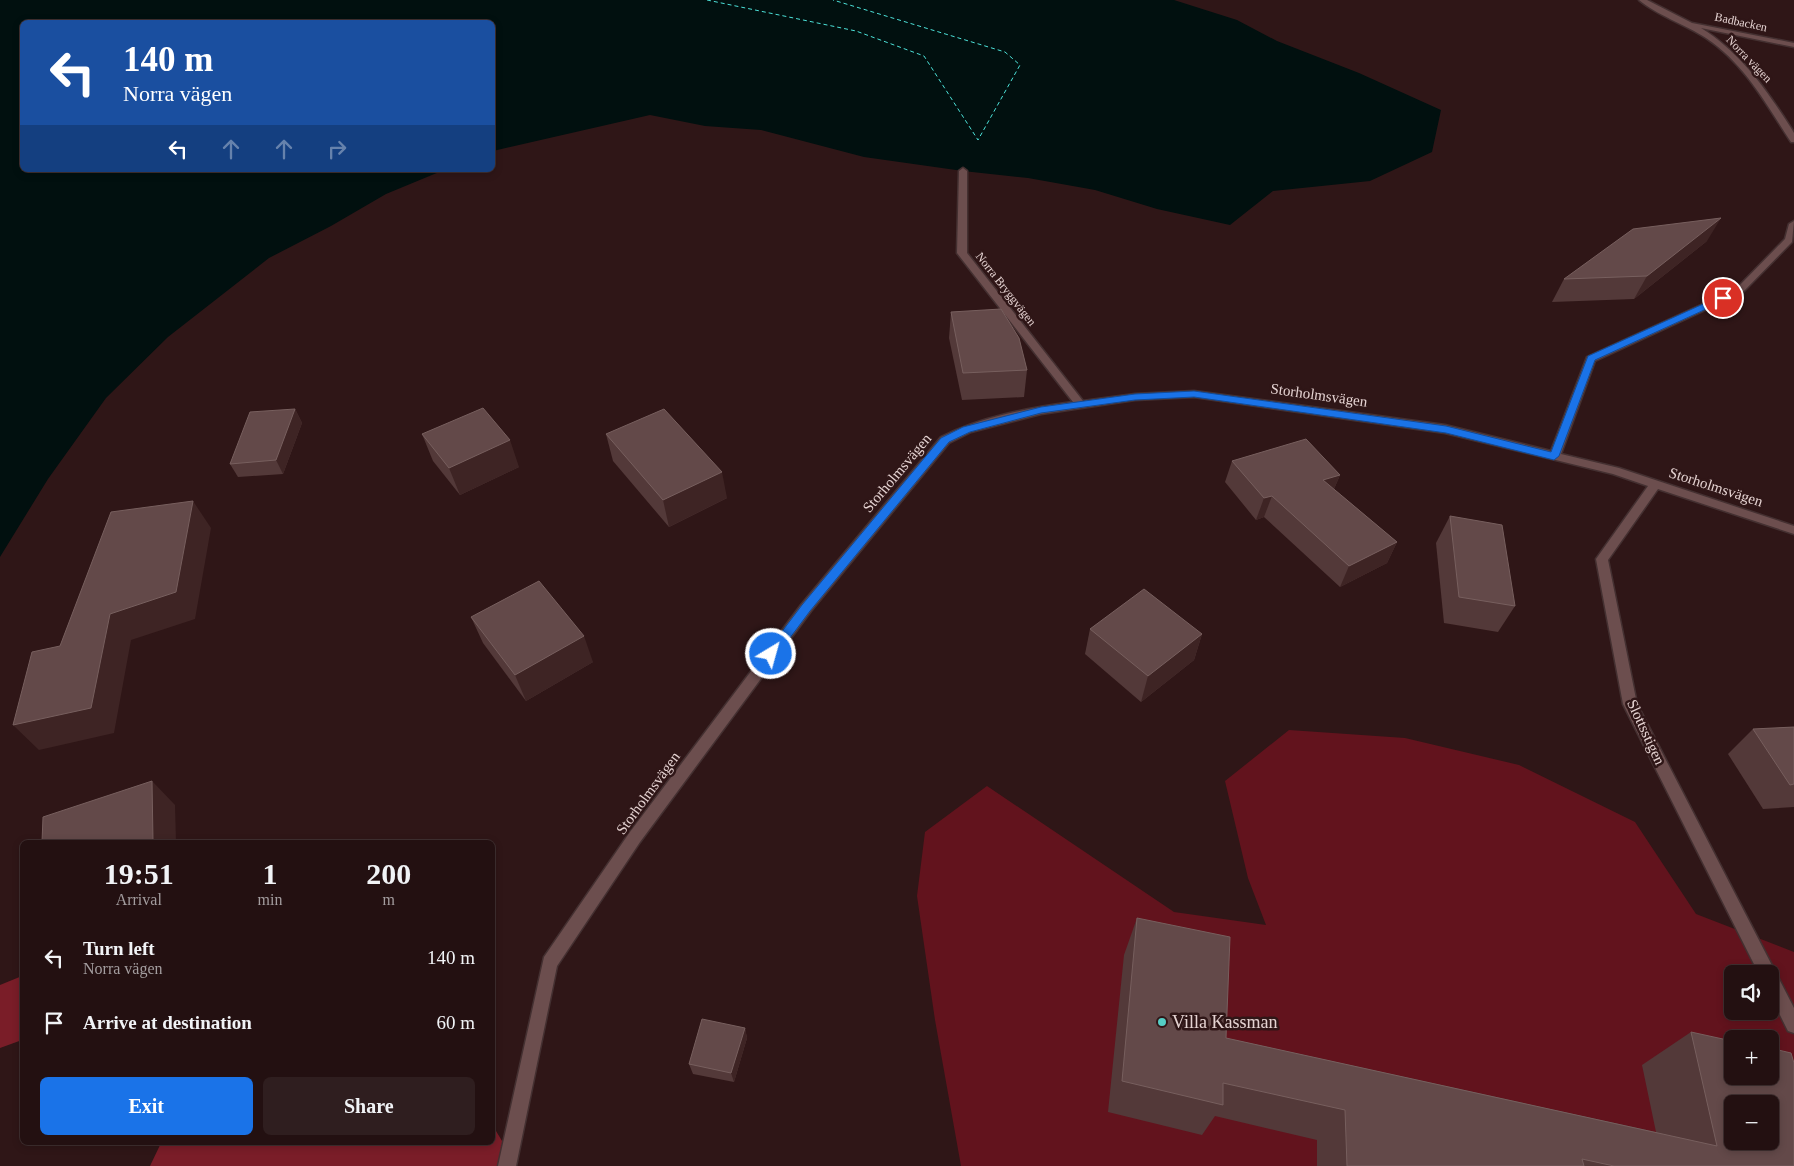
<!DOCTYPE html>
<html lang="en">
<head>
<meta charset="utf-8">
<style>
	body { margin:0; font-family:"Times New Roman",serif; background:#2f1e1f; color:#f1f3f6; height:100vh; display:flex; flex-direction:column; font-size:19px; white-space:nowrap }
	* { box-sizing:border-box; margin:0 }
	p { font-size:16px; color:#a39d9f }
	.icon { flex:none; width:28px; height:28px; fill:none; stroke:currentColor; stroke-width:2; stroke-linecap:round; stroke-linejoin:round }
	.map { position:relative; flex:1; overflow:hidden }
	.sheet { position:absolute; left:20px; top:840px; width:475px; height:305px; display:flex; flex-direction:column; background:#231011; border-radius:8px; box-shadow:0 2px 8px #0003,0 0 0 1px #403031 }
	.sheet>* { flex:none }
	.guide { position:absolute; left:20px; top:20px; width:475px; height:152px; border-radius:8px; box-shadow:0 2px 8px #0003,0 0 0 1px #403031; background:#1a4fa0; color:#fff; overflow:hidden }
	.fabs { position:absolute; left:1724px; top:965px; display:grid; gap:10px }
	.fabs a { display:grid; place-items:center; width:55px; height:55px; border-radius:8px; background:#231011; box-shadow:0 2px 8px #0003,0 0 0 1px #403031; font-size:25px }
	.pin { position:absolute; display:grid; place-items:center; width:42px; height:42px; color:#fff; margin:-21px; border:2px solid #fff; border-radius:50%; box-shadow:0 1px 5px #0007 }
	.me { position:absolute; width:55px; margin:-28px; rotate:37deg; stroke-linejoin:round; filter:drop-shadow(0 0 4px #0008) }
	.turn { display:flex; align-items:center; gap:18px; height:105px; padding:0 20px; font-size:22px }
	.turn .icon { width:65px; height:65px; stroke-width:2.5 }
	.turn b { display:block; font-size:35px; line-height:42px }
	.lanes { display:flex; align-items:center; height:48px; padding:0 20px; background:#0003; justify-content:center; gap:25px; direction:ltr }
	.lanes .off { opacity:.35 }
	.eta { display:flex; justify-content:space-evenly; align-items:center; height:85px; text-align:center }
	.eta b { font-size:30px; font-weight:800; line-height:35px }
	.action { display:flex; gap:10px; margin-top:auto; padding:10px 20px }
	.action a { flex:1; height:58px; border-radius:8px; background:#1a73e8; color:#fff; font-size:20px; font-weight:800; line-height:58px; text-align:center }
	.action a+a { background:#2f1e1f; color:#f1f3f6 }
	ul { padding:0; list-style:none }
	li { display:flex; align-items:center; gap:15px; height:65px; padding:0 20px }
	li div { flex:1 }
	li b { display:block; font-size:19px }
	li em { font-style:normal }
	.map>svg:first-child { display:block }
	.green { fill:#62131d; fill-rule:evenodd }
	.forest { fill:#7a1d28 }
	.water { fill:#01100f }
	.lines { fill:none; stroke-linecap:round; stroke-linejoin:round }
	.ferry { stroke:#4ce2d9; stroke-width:1; stroke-dasharray:4 3; stroke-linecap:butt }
	.minor-casing { stroke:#443031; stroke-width:3 }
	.minor { fill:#6c4e4e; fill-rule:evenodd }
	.wall { fill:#533939 }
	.shaded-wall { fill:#3e2424 }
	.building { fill:#634949; stroke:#775f5e; fill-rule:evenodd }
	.route { fill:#1a73e8; stroke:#114b97 }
	.poi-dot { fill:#55cec5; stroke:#2f1617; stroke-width:2 }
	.labels { text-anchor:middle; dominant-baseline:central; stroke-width:5; stroke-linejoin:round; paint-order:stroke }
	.far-street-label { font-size:12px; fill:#e5d3d2; stroke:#2f1617 }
	.street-label { font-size:15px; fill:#e5d3d2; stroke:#2f1617 }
	.near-poi-label { font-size:18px; fill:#e5d3d2; stroke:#2f1617; text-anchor:start }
</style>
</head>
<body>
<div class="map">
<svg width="1794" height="1166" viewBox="0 0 1794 1166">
	<rect width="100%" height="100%" fill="#2f1617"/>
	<path class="green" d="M1289,730L1405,738L1519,765L1635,822L1696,914L1794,952V1166H961L935,1020L917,896L925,832L987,786L1174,912L1266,925L1248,878L1225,781ZM1732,974H1770V1011H1732ZM1732,1039H1770V1076H1732ZM1732,1104H1770V1141H1732Z"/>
	<g class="forest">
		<path d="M22,976V1040L0,1048V985Z"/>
		<path d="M493,1126L517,1166H150L161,1143L492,1142Z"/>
	</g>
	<path class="water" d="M0,0H1174L1237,20L1277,41L1359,73L1441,110L1432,152L1370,181L1273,191L1230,225L1157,209L1095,190L1028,178L963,171L864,157L761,130L705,126L650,115L493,151L492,22H22V170H444L386,194L331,226L269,258L168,337L106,398L48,479L0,557Z"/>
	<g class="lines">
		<path class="ferry" d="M707,0L856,31L924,56L978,140L1020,65L1005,52L833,0"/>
		<defs>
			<g id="minor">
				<path d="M1639,0H1647L1692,23L1794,43V47L1701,28C1741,53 1766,89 1791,128L1794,133V142H1791C1766,104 1745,64 1706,38C1686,25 1655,14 1639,0Z"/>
				<path d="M963,168L967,171V253L1083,401L1135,394L1194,391L1445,425L1551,451L1587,357L1736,289L1785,239L1789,224L1794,221L1792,242L1742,293L1595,361L1561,454L1619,468L1794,526V534L1658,489L1608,560L1637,704L1794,1008V1033L1788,1031L1770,995V974H1759L1623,704L1596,559L1648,486L1613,474L1445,433L1194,397L1135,400L1041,414L971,432L949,443L811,611L640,842L557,966L516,1166H498L544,957L630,832L801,605L941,437C981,417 1028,408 1073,402L957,253L959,171Z"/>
			</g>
		</defs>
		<use href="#minor" class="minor-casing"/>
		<use href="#minor" class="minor"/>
	</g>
	<g class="wall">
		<path d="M1707,241L1634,299L1552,302L1564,279Z"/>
		<path d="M951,312L1027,370L1024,397L962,400L949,338Z"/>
		<path d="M295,409L302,423L283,474L238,477L230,464Z"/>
		<path d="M422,434L519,467L460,495L433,461Z"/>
		<path d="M606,434L727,498L669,527L613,461Z"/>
		<path d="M1232,461L1340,475L1334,489L1397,542L1387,563L1340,587L1264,517L1256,520L1225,482Z"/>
		<path d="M1450,516L1515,606L1498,632L1444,623L1436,543Z"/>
		<path d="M471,617L593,662L526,701L483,643Z"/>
		<path d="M1090,629L1202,634L1194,660L1141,702L1085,654Z"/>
		<path d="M1794,727V807L1763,809L1728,754L1753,729Z"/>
		<path d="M1137,918L1226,1038L1656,1132L1642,1065L1691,1032L1794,1166H1317V1140L1215,1116L1202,1135L1108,1112L1124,955Z"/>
		<path d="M745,1028L747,1038L734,1082L693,1074L689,1064Z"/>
	</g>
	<g class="shaded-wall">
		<path d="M1721,218L1707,241L1634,299L1647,276Z"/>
		<path d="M295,409L302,423L283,474L276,460Z"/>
		<path d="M510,440L519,467L460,495L449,468Z"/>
		<path d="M722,472L727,498L669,527L663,500Z"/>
		<path d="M1340,475L1331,496L1323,480Z"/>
		<path d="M1272,496L1264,517L1256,520L1264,498Z"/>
		<path d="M193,501L211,528L195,619L131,640L114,733L39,750L13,725L110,614Z"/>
		<path d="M1397,542L1387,563L1340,587L1349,566Z"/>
		<path d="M1202,634L1194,660L1141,702L1148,676Z"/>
		<path d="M584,636L593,662L526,701L515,675Z"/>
		<path d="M152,781L175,805L176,842H153Z"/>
		<path d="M745,1028L747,1038L734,1082L731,1073Z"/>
	</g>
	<g class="building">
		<path d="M1721,218L1647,276L1564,279L1633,229Z"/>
		<path d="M1001,309L1019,338L1027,370L963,373L951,312Z"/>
		<path d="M483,408L510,440L449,468L422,434Z"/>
		<path d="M295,409L276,460L230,464L250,412Z"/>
		<path d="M664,409L722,472L663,500L606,434Z"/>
		<path d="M1306,439L1340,475L1323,480L1397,542L1349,566L1272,496L1264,498L1232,461Z"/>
		<path d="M193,501L176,592L110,614L91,708L13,725L32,652L60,646L111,512Z"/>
		<path d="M1450,516L1502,525L1515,606L1459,597Z"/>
		<path d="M539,581L584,636L515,675L471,617Z"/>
		<path d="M1144,589L1202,634L1148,676L1090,629Z"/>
		<path d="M1794,727V784L1790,785L1753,729Z"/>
		<path d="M152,781L153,842H42L43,817Z"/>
		<path d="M1137,918L1230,937L1226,1038L1717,1146L1691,1032L1732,1041V1076H1770V1048L1791,1053L1794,1063V1166H1614L1582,1159L1584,1166H1347L1345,1110L1223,1083V1105L1122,1081ZM1732,1104H1770V1141H1732Z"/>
		<path d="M702,1019L745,1028L731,1073L689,1064Z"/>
	</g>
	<path class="route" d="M1723,295L1727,298L1726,300L1595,360L1559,456L1554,460L1446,433L1194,397L1135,400L1041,413L970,432L949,442L810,611L775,658H767L765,654L802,605L941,438L963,427L1041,407L1135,394L1194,391L1446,426L1551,452L1588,356Z"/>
	<circle class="poi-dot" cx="1162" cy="1022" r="5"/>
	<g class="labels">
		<g class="far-street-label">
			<text transform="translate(1741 22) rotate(12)">Badbacken</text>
			<text transform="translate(1749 59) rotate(46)">Norra vägen</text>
			<text transform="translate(1006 289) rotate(52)">Norra Bryggvägen</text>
		</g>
		<g class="street-label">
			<text transform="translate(1319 395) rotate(8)">Storholmsvägen</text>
			<text transform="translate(897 473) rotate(-50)">Storholmsvägen</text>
			<text transform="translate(1716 487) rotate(18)">Storholmsvägen</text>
			<text transform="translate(1646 732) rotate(65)">Slottsstigen</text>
			<text transform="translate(648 793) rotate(-54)">Storholmsvägen</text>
		</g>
		<g class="near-poi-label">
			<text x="1172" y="1022">Villa Kassman</text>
		</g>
	</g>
</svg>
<div class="fabs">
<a><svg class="icon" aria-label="sound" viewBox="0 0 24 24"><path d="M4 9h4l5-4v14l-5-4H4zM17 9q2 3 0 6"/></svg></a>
<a>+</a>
<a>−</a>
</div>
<div class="pin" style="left:1723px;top:298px;background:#d93025"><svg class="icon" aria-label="arrive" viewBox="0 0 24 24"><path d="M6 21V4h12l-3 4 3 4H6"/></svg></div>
<svg class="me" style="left:771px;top:654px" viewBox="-20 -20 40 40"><circle r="17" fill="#1a73e8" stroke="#fff" stroke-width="3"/><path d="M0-11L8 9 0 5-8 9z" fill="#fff"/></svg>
<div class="guide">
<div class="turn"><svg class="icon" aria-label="left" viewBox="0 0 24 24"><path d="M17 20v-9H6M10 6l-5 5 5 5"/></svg><div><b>140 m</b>Norra vägen</div></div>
<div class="lanes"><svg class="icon" aria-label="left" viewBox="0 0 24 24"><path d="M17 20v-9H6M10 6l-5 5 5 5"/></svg><svg class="icon off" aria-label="ahead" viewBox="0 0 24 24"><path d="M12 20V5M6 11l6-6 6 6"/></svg><svg class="icon off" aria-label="ahead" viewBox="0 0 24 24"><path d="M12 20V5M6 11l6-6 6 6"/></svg><svg class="icon off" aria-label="right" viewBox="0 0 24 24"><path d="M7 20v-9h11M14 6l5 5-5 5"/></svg></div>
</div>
<section class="sheet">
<div class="eta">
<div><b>19:51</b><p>Arrival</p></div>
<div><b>1</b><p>min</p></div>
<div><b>200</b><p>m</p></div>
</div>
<ul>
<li><svg class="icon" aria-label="left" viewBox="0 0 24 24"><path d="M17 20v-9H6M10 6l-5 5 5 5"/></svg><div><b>Turn left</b><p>Norra vägen</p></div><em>140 m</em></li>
<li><svg class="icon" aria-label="arrive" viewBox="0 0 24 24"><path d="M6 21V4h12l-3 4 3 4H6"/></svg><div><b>Arrive at destination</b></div><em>60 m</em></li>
</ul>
<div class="action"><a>Exit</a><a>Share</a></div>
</section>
</div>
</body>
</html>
